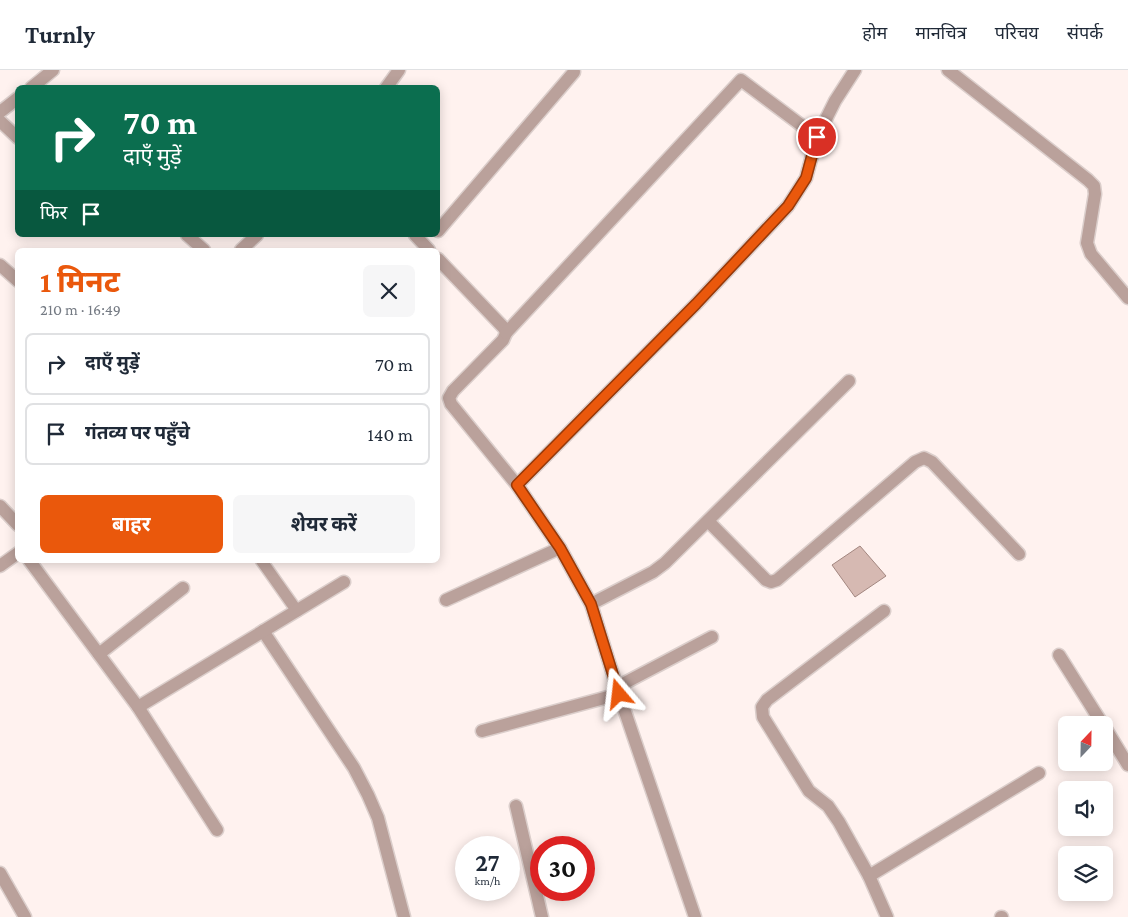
<!DOCTYPE html>
<html lang="hi">
<head>
<meta charset="utf-8">
<style>
	body { margin:0; font-family:"Crimson Pro","Noto Sans Devanagari",serif; background:#f6f6f7; color:#1f2937; height:100vh; display:flex; flex-direction:column; font-size:19px; white-space:nowrap }
	* { box-sizing:border-box; margin:0 }
	p { font-size:16px; color:#747a83 }
	.icon { flex:none; width:28px; height:28px; fill:none; stroke:currentColor; stroke-width:2; stroke-linecap:round; stroke-linejoin:round }
	.map { position:relative; flex:1; overflow:hidden }
	.side { position:absolute; left:15px; top:178px; width:425px; height:315px; display:flex; flex-direction:column; background:#fff; border-radius:8px; box-shadow:0 2px 12px #0003 }
	.side>* { flex:none }
	.top-card { position:absolute; left:15px; top:15px; width:425px; height:152px; border-radius:8px; box-shadow:0 2px 12px #0003; background:#0b6e4f; color:#fff; overflow:hidden }
	.needle { width:32px; rotate:22deg }
	.buttons { position:absolute; left:1058px; top:646px; display:grid; gap:10px }
	.buttons a { display:grid; place-items:center; width:55px; height:55px; border-radius:8px; background:#fff; box-shadow:0 2px 12px #0003; font-size:25px }
	.speed { position:absolute; left:455px; top:766px; display:flex; gap:10px; font-size:25px; font-weight:700; text-align:center }
	.speed>* { display:grid; place-content:center; width:65px; height:65px; border-radius:50%; background:#fff; box-shadow:0 2px 12px #0003; line-height:1 }
	.speed small { font-size:12px; font-weight:400 }
	.speed .limit { border:8px solid #d22; background:#fff; color:#111 }
	.pin { position:absolute; display:grid; place-items:center; width:42px; height:42px; color:#fff; margin:-21px; border:2px solid #fff; border-radius:50%; box-shadow:0 1px 5px #0007 }
	.me { position:absolute; width:55px; margin:-28px; rotate:343deg; stroke-linejoin:round; filter:drop-shadow(0 0 4px #0008) }
	.turn { display:flex; align-items:center; gap:18px; height:105px; padding:0 25px; font-size:22px }
	.turn .icon { width:65px; height:65px; stroke-width:2.5 }
	.turn b { display:block; font-size:35px; line-height:42px }
	.then { display:flex; align-items:center; height:48px; padding:0 25px; background:#0003; gap:10px; font-size:19px }
	.round { display:grid; place-items:center; flex:none; width:52px; height:52px; border-radius:8px; background:#f6f6f7 }
	.overview { display:flex; align-items:center; justify-content:space-between; height:85px; padding:0 25px }
	h1 { font-size:30px; font-weight:700; line-height:38px; color:#ea580c }
	.cta { display:flex; gap:10px; margin-top:auto; padding:10px 25px }
	.cta a { flex:1; height:58px; border-radius:8px; background:#ea580c; color:#fff; font-size:20px; font-weight:700; line-height:58px; text-align:center }
	.cta a+a { background:#f6f6f7; color:#1f2937 }
	ul { padding:0; list-style:none }
	li { display:flex; align-items:center; gap:15px; height:62px; margin:0 10px 8px; padding:0 15px; border:2px solid #e0e1e3; border-radius:8px }
	li div { flex:1 }
	li b { display:block; font-size:19px }
	li em { font-style:normal }
	header { display:flex; align-items:center; gap:30px; box-sizing:border-box; height:70px; padding:0 25px; background:#fff; border-bottom:1px solid #e0e1e3 }
	header strong { font-size:24px }
	nav { display:flex; gap:28px; margin-inline-start:auto; font-size:18px }
	.map>svg:first-child { display:block }
	.building { fill:#d6b9b2; stroke:#a38780 }
	.lines { fill:none; stroke-linecap:round; stroke-linejoin:round }
	.lane-casing { stroke:#dbcecb; stroke-width:14 }
	.street-casing { stroke:#dbcecb; stroke-width:15 }
	.lane { stroke:#baa19b; stroke-width:11 }
	.street { stroke:#baa19b; stroke-width:12 }
	.route-casing { stroke:#983908; stroke-width:12 }
	.route { stroke:#ea580c; stroke-width:9 }
</style>
</head>
<body>
<header>
<strong>Turnly</strong>
<nav><a>होम</a><a>मानचित्र</a><a>परिचय</a><a>संपर्क</a></nav>
</header>
<div class="map">
<svg width="1128" height="847" viewBox="0 0 1128 847">
	<rect width="100%" height="100%" fill="#fff2ef"/>
	<path class="building" d="M860,476L886,506L855,527L832,495Z"/>
	<g class="lines">
		<defs>
			<path id="lane" d="M261,490L297,541"/>
			<g id="street">
				<path d="M948,0L1088,110L1094,116L1095,124L1087,173L1091,184L1128,228"/>
				<path d="M31,18L53,0"/>
				<path d="M386,18L399,0"/>
				<path d="M0,42L18,28"/>
				<path d="M0,51L18,68"/>
				<path d="M438,161L574,2"/>
				<path d="M187,165L204,180"/>
				<path d="M415,165L429,180"/>
				<path d="M241,180L257,165"/>
				<path d="M438,189L504,258L506,263L503,270L453,321L449,328L451,334L517,415L560,478L591,534L619,624L695,847"/>
				<path d="M0,195L18,211"/>
				<path d="M506,263L741,10L817,67"/>
				<path d="M517,415L696,234L788,136L806,108L817,67L835,31L855,0"/>
				<path d="M0,436L18,455"/>
				<path d="M708,451L766,510L771,512L777,510L915,392L924,388L932,392L1019,484"/>
				<path d="M29,490L138,637L217,760"/>
				<path d="M0,496L18,483"/>
				<path d="M446,530L560,478"/>
				<path d="M591,534L653,502L665,493L849,311"/>
				<path d="M884,541L767,630L762,637L763,647L809,721L828,736L839,752L869,806L887,847"/>
				<path d="M263,561L354,698L368,725L378,748L404,847"/>
				<path d="M99,584L183,518"/>
				<path d="M1059,585L1103,655"/>
				<path d="M617,617L712,567"/>
				<path d="M138,637L344,512"/>
				<path d="M1104,656L1128,695"/>
				<path d="M482,661L619,624"/>
				<path d="M516,736L542,847"/>
				<path d="M0,803L25,847"/>
				<path d="M869,806L1039,703"/>
				<path d="M1001,847H1002"/>
			</g>
		</defs>
		<use href="#lane" class="lane-casing"/>
		<use href="#street" class="street-casing"/>
		<use href="#lane" class="lane"/>
		<use href="#street" class="street"/>
	</g>
	<g class="lines">
		<defs>
			<path id="route" d="M619,624L591,534L560,478L517,415L696,234L788,136L806,108L817,67"/>
		</defs>
		<use href="#route" class="route-casing"/>
		<use href="#route" class="route"/>
	</g>
</svg>
<div class="buttons">
<a><svg class="needle" viewBox="-14 -14 28 28"><path d="M0-13l5 13h-10z" fill="#e53935"/><path d="M0 13l5-13h-10z" fill="#747a83"/></svg></a>
<a><svg class="icon" aria-label="sound" viewBox="0 0 24 24"><path d="M4 9h4l5-4v14l-5-4H4zM17 9q2 3 0 6"/></svg></a>
<a><svg class="icon" aria-label="layers" viewBox="0 0 24 24"><path d="M12 4l9 5-9 5-9-5zM3 14l9 5 9-5"/></svg></a>
</div>
<div class="speed"><div>27<small>km/h</small></div><div class="limit">30</div></div>
<div class="pin" style="left:817px;top:67px;background:#d93025"><svg class="icon" aria-label="arrive" viewBox="0 0 24 24"><path d="M6 21V4h12l-3 4 3 4H6"/></svg></div>
<svg class="me" style="left:619px;top:624px" viewBox="-20 -20 40 40"><path d="M0-17L14 15 0 8-14 15z" fill="#ea580c" stroke="#fff" stroke-width="4"/></svg>
<div class="top-card">
<div class="turn"><svg class="icon" aria-label="right" viewBox="0 0 24 24"><path d="M7 20v-9h11M14 6l5 5-5 5"/></svg><div><b>70 m</b>दाएँ मुड़ें</div></div>
<div class="then">फिर<svg class="icon" aria-label="arrive" viewBox="0 0 24 24"><path d="M6 21V4h12l-3 4 3 4H6"/></svg></div>
</div>
<section class="side">
<div class="overview"><div><h1>1 मिनट</h1><p>210 m · 16:49</p></div><a class="round"><svg class="icon" aria-label="close" viewBox="0 0 24 24"><path d="M6 6l12 12M18 6L6 18"/></svg></a></div>
<ul>
<li><svg class="icon" aria-label="right" viewBox="0 0 24 24"><path d="M7 20v-9h11M14 6l5 5-5 5"/></svg><div><b>दाएँ मुड़ें</b></div><em>70 m</em></li>
<li><svg class="icon" aria-label="arrive" viewBox="0 0 24 24"><path d="M6 21V4h12l-3 4 3 4H6"/></svg><div><b>गंतव्य पर पहुँचे</b></div><em>140 m</em></li>
</ul>
<div class="cta"><a>बाहर</a><a>शेयर करें</a></div>
</section>
</div>
</body>
</html>
